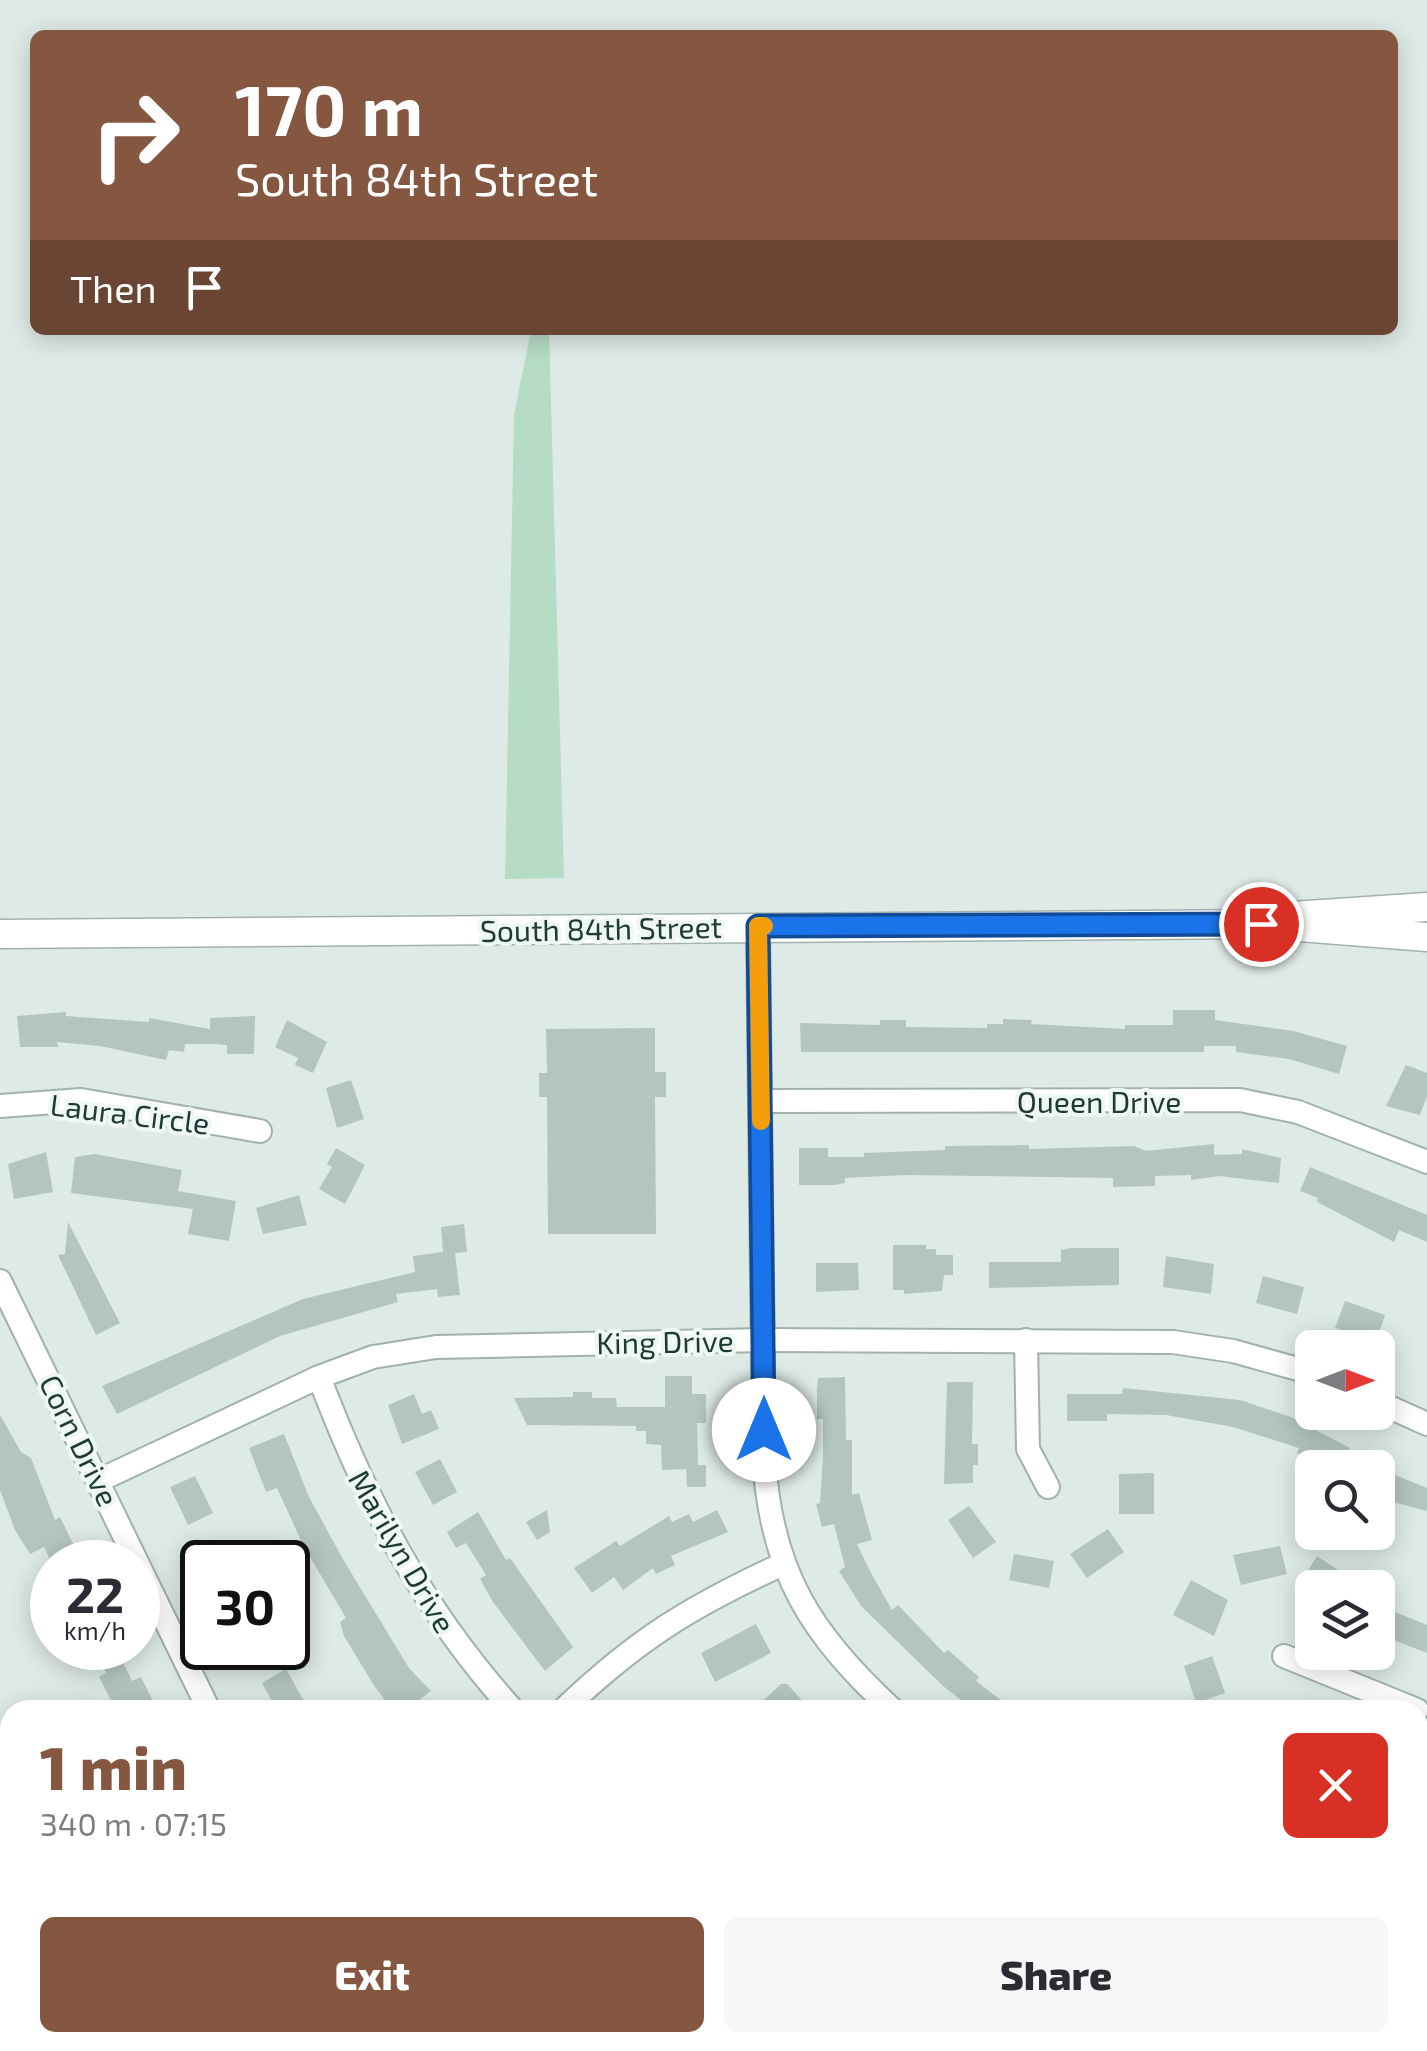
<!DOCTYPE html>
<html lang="en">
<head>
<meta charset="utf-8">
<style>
	body { margin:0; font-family:"Exo 2",sans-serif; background:#f7f7f7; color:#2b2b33; height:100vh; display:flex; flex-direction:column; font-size:38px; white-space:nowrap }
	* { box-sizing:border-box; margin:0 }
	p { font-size:32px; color:#7c7c81 }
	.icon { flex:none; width:55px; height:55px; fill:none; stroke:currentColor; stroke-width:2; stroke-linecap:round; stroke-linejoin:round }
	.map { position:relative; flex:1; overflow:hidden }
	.panel { position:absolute; left:0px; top:1700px; width:1428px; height:352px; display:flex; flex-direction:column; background:#fff; border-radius:30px 30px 0 0; box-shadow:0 5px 25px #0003 }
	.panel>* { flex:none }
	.banner { position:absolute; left:30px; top:30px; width:1368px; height:305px; border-radius:15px; box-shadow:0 5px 25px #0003; background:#855741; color:#fff; overflow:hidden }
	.needle { width:65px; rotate:90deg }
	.fabs { position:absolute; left:1295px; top:1330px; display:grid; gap:20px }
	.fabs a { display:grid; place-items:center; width:100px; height:100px; border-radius:15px; background:#fff; box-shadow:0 5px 25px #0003; font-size:50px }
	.speed { position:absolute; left:30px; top:1540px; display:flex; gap:20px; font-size:50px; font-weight:700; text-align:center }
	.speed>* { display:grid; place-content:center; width:130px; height:130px; border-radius:50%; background:#fff; box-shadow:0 5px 25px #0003; line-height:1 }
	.speed small { font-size:25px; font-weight:400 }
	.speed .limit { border:5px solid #111; border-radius:15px; background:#fff; color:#111 }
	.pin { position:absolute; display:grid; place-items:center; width:85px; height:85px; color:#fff; margin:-42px; border:5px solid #fff; border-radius:50%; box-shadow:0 2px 10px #0007 }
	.me { position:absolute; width:110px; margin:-55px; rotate:0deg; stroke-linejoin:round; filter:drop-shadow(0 0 8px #0008) }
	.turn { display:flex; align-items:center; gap:35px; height:210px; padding:0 40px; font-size:45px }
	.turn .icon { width:130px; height:130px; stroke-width:2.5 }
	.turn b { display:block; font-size:70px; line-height:85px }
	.then { display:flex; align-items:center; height:95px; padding:0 40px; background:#0003; gap:20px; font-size:38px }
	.round { display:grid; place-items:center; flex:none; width:105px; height:105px; border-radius:15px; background:#f7f7f7 }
	.head { display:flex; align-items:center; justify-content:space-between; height:170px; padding:0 40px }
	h1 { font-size:60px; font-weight:800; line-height:75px; color:#855741 }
	.button { display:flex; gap:20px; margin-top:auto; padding:20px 40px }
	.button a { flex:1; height:115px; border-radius:15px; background:#855741; color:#fff; font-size:40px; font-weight:800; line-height:115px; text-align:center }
	.button a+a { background:#f7f7f7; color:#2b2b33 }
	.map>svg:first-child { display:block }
	.green { fill:#b6dcc5 }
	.building { fill:#b4c5bf }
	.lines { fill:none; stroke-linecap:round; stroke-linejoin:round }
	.minor-casing { stroke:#a1b2ae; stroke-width:26 }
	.tertiary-casing { stroke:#a1b2ae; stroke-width:31 }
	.minor { stroke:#fff; stroke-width:22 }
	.tertiary { stroke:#fff; stroke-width:28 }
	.route-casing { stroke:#114b97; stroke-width:25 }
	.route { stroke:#1a73e8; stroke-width:18 }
	.slow { stroke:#f59e0b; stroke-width:18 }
	.labels { text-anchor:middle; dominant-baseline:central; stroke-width:8; stroke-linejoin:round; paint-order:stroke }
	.street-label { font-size:30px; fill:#1f3a36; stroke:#eff7f4 }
</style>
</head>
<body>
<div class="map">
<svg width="1427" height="2051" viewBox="0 0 1427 2051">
	<rect width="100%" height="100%" fill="#deeae6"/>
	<path class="green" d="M531,330H549L564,878L505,879L514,415Z"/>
	<g class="building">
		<path d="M1173,1010H1215V1020L1293,1031L1347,1046L1339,1074L1289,1059L1236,1052V1046H1204V1052H801L800,1023L880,1025V1020H906V1027L987,1028V1024H1003V1019L1032,1020L1031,1024L1125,1029V1025H1173Z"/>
		<path d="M66,1012V1016L149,1022V1018L210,1029V1018L255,1016L254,1054H227V1045L213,1044H185L184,1052L169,1050L166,1060L100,1046L57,1042L58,1047H20L17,1016Z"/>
		<path d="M287,1020L327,1042L313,1073L295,1065L298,1058L275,1047Z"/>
		<path d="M655,1028V1072H666V1097H655L656,1234H548L547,1097H539V1073H547L546,1029Z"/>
		<path d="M1406,1065L1427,1073V1096L1420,1115L1386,1106Z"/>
		<path d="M351,1080L364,1119L337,1128L326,1088Z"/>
		<path d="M1214,1144V1155L1242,1154V1149L1281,1158L1279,1183L1219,1176L1191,1180V1175L1155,1176V1186L1113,1187V1178L906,1175L845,1178V1183L835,1185H799V1148H828V1157H864V1153L945,1150V1146L1029,1145V1149L1134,1146L1146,1151Z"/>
		<path d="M336,1148L365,1165L345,1204L319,1189L332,1167L327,1164Z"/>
		<path d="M46,1152L53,1192L14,1199L8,1164Z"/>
		<path d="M95,1154L182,1170L178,1191L236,1201L229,1241L188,1234L193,1209L71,1193L75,1157Z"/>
		<path d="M1310,1167L1427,1215V1242L1399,1230L1394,1242L1317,1202L1318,1198L1300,1191Z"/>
		<path d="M299,1195L307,1225L263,1234L256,1208Z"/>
		<path d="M68,1222L120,1323L96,1335L58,1255L65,1254Z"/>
		<path d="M464,1224L467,1252L455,1253L460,1295L438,1297L437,1289L396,1294L398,1302L280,1336L117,1414L102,1386L303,1299L415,1272L413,1256L443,1252L441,1227Z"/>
		<path d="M893,1245H926V1249H936V1255H953V1275H944L942,1291L904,1294V1290H893Z"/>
		<path d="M1071,1248H1119V1285L989,1288V1262H1061V1250Z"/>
		<path d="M1166,1256L1214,1264L1211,1294L1163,1287Z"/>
		<path d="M816,1263H858L859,1290L816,1292Z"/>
		<path d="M1263,1276L1304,1287L1297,1314L1256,1303Z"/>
		<path d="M1345,1301L1385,1315L1376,1341L1335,1328Z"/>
		<path d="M665,1376H692V1394H706V1423H697L698,1465H706V1487H687L686,1469L662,1470L661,1445L646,1444V1431H636V1426L527,1425L514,1398L573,1397V1392H592V1398H616L617,1407H665Z"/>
		<path d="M845,1377L846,1440H852V1495L859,1493L872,1540L857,1544L871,1573L892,1610L898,1605L944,1653L948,1650L979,1677L976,1681L1014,1710H974L943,1686L861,1606L839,1571L845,1567L834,1524L822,1527L816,1504L820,1503L823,1457V1419H817V1389L818,1378Z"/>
		<path d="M947,1382H973L972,1444H978V1465H973V1483L944,1484Z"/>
		<path d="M1123,1388L1240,1400L1291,1417L1350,1448L1346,1456L1373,1468H1326L1297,1453L1299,1448L1233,1427L1166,1415L1107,1414V1421H1067V1394H1122Z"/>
		<path d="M414,1394L422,1414L431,1410L439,1429L402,1444L388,1405Z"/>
		<path d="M0,1415L21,1452L31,1458L55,1520L60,1517L82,1562H51L44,1547L30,1554L15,1530L0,1490Z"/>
		<path d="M284,1434L309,1497L344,1561L409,1668L431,1691L406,1710H392L373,1684L344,1636L340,1622L346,1618L303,1545L277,1488L266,1492L249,1448Z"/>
		<path d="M440,1459L457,1492L433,1505L415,1472Z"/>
		<path d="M1378,1468L1427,1488V1511L1378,1498Z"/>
		<path d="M1154,1473V1514H1119V1474Z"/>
		<path d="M195,1476L213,1513L188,1525L170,1487Z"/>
		<path d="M969,1506L996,1542L973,1558L948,1520Z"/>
		<path d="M547,1510L550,1532L537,1540L526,1522Z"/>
		<path d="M717,1510L728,1532L671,1556L675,1565L656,1574L653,1568L623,1590L614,1577L592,1593L574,1568L616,1541L620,1546L669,1516L672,1522L689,1514L693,1522Z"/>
		<path d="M478,1512L506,1560L510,1558L573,1647L545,1671L493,1602L480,1579L486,1575L466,1543L456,1548L447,1532Z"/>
		<path d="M1108,1529L1124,1552L1087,1578L1070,1554Z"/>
		<path d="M233,1540L243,1562H182Z"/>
		<path d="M1280,1546L1287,1574L1241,1585L1233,1555Z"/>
		<path d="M1014,1554L1054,1561L1049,1588L1009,1580Z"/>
		<path d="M1317,1556L1365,1588H1314L1302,1580Z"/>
		<path d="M1191,1580L1228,1600L1214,1636L1173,1615Z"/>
		<path d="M1378,1605L1427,1625V1653L1378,1634Z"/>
		<path d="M756,1624L771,1653L715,1682L701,1653Z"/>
		<path d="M94,1648H116L132,1681L141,1677L153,1701L134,1710H116L99,1677L106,1673Z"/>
		<path d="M1212,1656L1225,1693L1196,1703L1184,1666Z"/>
		<path d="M286,1669L309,1710H277L262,1683Z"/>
		<path d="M781,1684H787L811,1710H753Z"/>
	</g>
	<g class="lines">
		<defs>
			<g id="minor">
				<path d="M758,926L764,1459C771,1572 811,1635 893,1710"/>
				<path d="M761,1101L1240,1100L1298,1112L1427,1162"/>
				<path d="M0,1106L81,1100L260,1131"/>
				<path d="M0,1281L209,1710"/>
				<path d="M1026,1340L1028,1449L1048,1487"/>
				<path d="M319,1377C367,1503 422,1609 513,1710"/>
				<path d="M1378,1402L1427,1424"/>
				<path d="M100,1480L319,1377L373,1357L436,1347L764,1340L1173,1342L1233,1351L1312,1373"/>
				<path d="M1284,1656L1417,1710"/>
				<path d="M563,1710C636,1640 691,1606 783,1564"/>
				<path d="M1418,1989L1427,1993"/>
				<path d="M0,1991L10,2006"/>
				<path d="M34,2042L39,2051"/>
				<path d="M463,2042L471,2051"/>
				<path d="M889,2042L903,2051"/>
			</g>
			<g id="tertiary">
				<path d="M1292,916L1427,907"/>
				<path d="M0,934L1261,924L1427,937"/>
			</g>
		</defs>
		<use href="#minor" class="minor-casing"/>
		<use href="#tertiary" class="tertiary-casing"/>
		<use href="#minor" class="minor"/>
		<use href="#tertiary" class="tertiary"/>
	</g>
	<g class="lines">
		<defs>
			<path id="route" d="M764,1430L758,926L1261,924"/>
		</defs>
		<use href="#route" class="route-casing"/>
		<use href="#route" class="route"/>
		<path class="slow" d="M761,1121L758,926H764"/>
	</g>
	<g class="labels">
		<g class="street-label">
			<text transform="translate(601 928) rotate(-1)">South 84th Street</text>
			<text x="1099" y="1101">Queen Drive</text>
			<text transform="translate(130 1113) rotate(7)">Laura Circle</text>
			<text transform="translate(665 1341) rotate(-1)">King Drive</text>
			<text transform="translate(80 1440) rotate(64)">Corn Drive</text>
			<text transform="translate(403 1551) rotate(60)">Marilyn Drive</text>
		</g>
	</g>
</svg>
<div class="fabs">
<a><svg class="needle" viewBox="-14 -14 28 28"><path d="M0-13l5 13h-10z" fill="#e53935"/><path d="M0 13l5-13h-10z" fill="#7c7c81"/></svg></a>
<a><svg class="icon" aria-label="search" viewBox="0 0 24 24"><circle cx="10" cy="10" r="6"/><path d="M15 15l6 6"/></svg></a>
<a><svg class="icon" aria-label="layers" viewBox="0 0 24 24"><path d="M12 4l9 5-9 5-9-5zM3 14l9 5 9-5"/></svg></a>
</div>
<div class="speed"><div>22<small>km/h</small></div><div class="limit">30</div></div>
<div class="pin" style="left:1261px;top:924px;background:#d93025"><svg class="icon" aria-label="arrive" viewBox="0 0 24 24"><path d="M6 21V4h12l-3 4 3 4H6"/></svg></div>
<svg class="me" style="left:764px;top:1430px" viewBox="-20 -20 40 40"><circle r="19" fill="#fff"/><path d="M0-13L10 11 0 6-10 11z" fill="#1a73e8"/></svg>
<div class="banner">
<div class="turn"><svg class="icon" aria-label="right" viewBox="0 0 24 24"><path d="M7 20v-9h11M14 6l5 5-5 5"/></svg><div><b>170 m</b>South 84th Street</div></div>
<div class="then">Then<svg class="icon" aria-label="arrive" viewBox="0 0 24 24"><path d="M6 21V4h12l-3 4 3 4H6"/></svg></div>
</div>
<section class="panel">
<div class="head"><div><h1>1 min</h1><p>340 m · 07:15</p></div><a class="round" style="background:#d93025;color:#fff"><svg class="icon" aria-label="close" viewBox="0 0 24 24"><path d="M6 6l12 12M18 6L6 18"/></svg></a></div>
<div class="button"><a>Exit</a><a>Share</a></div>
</section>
</div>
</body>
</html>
